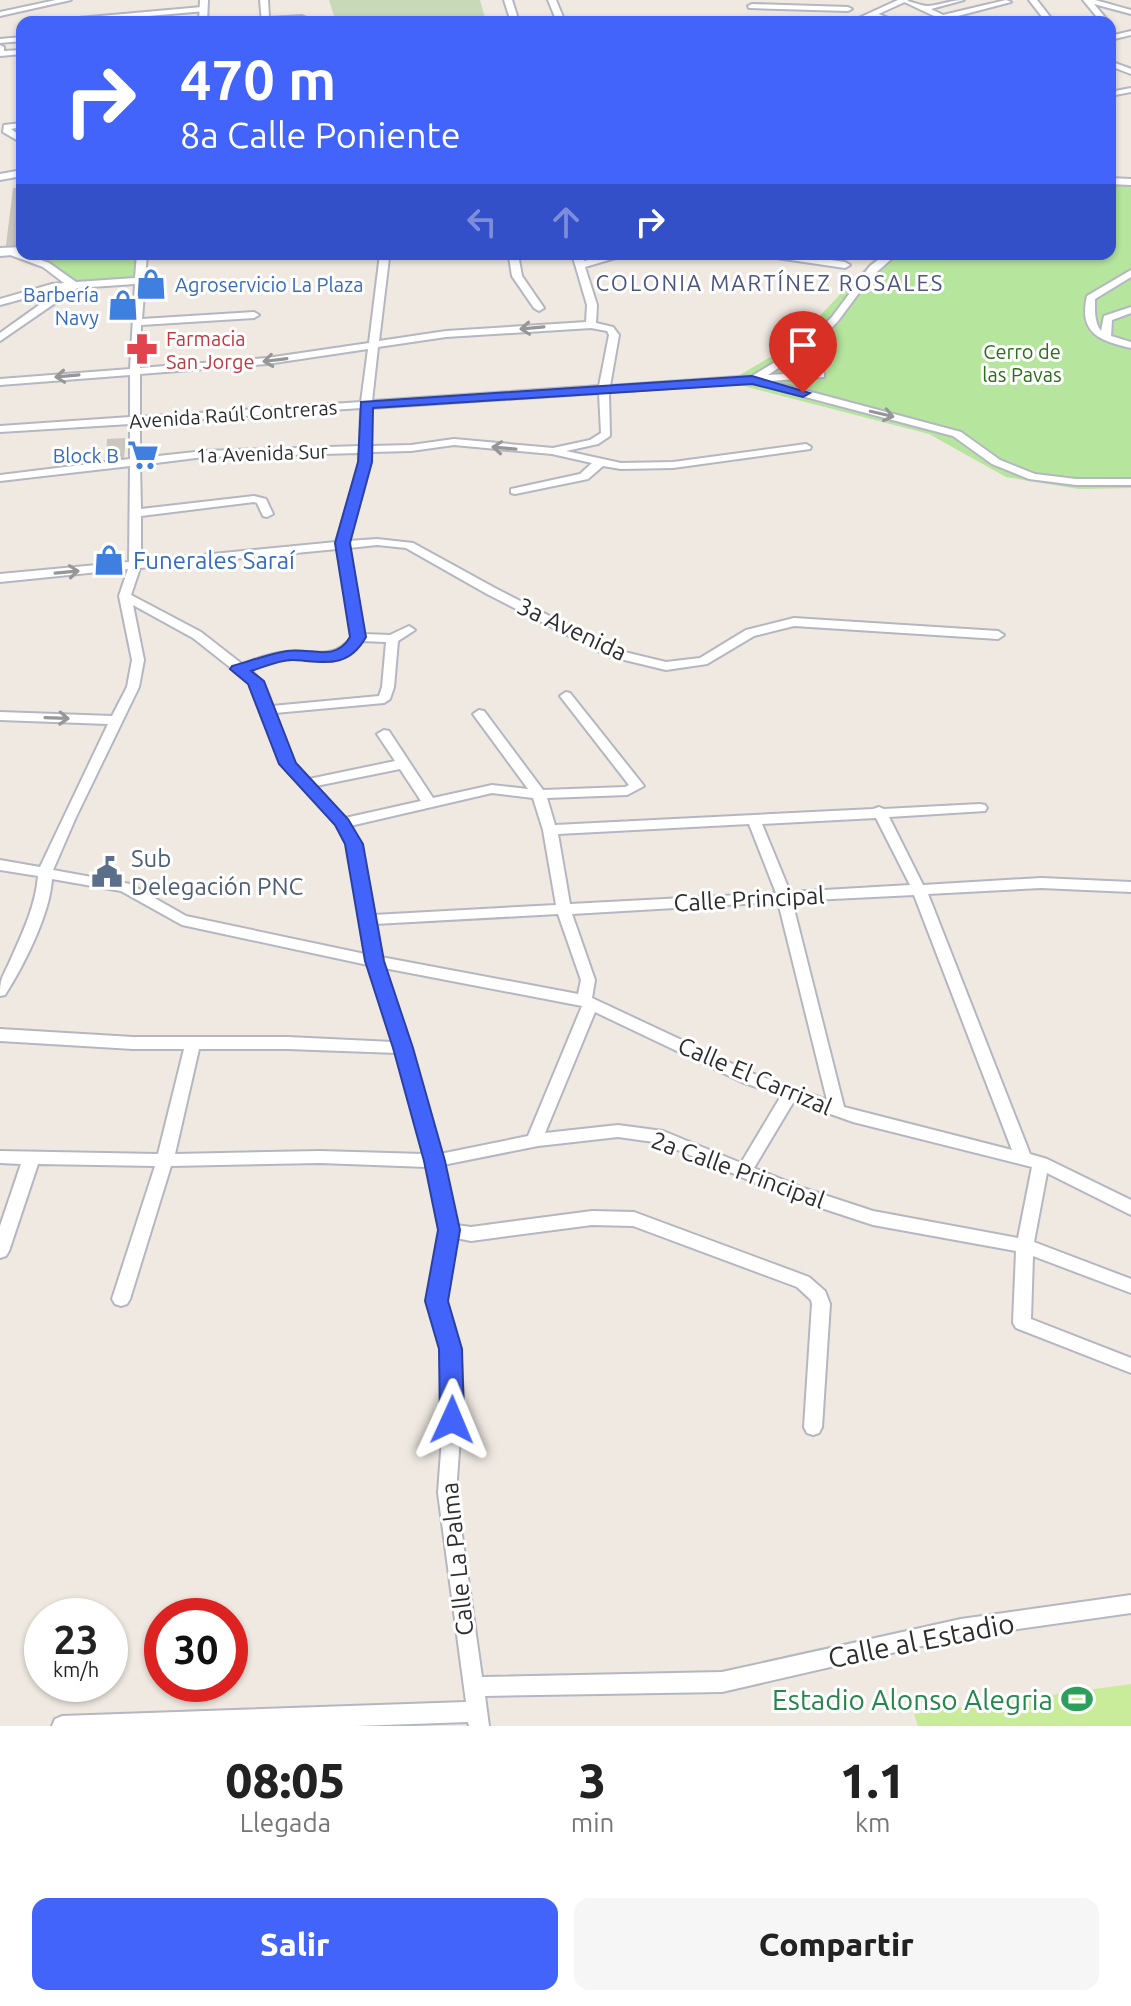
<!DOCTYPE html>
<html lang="es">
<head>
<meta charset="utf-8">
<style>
	body { margin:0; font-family:Ubuntu,sans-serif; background:#f6f6f6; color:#222; height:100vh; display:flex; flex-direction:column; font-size:30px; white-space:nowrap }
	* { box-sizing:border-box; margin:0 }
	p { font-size:26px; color:#767676 }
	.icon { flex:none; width:44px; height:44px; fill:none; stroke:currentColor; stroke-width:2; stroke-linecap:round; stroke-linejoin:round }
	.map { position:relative; height:1726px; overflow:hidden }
	.sheet { display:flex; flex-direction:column; background:#fff; flex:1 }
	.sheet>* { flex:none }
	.guide { position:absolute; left:16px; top:16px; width:1100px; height:244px; border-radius:16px; box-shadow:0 2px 6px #0004; background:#4264fb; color:#fff; overflow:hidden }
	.speed { position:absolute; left:24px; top:1598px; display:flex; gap:16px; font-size:40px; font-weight:700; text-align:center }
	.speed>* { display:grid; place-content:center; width:104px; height:104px; border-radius:50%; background:#fff; box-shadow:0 2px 6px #0004; line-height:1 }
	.speed small { font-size:20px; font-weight:400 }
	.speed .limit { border:12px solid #d22; background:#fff; color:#111 }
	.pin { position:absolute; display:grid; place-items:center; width:68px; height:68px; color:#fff; margin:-82px -34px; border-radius:50% 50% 50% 0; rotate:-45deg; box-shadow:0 0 8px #0007 }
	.pin .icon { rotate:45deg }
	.me { position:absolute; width:88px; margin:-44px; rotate:1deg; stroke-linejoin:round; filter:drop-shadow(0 0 6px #0008) }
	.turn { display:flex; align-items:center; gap:28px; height:168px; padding:0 32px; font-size:36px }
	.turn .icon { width:104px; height:104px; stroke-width:2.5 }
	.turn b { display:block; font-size:56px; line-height:68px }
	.lanes { display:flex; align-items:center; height:76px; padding:0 32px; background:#0003; justify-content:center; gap:40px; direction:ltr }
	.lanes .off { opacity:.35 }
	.eta { display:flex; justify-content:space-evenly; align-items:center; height:136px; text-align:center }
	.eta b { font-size:48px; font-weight:800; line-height:56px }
	.primary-button { display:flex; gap:16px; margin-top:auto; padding:16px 32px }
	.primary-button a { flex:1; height:92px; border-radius:16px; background:#4264fb; color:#fff; font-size:32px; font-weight:800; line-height:92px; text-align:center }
	.primary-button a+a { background:#f6f6f6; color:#222 }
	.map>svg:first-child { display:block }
	.green { fill:#b6e59e }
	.cemetery { fill:#c8d9b8 }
	.pitch { fill:#c9ec9a }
	.building { fill:#cbc7bf; stroke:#cbc5ba; stroke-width:2 }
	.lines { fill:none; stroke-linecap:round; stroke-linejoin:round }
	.minor-casing { stroke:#b4b7c1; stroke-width:4 }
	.tertiary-casing { stroke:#b4b7c1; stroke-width:4 }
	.secondary-casing { stroke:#b4b7c1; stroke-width:4 }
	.minor { fill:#fff; fill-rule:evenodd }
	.tertiary { fill:#fff; fill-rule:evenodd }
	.secondary { fill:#fff; fill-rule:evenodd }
	.oneway { stroke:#969696 }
	.route { fill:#4264fb; stroke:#2b41a3; stroke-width:2 }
	.labels { text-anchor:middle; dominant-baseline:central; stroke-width:6; stroke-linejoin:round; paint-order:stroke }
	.far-shop-label { font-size:20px; fill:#366cbe; stroke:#fff; text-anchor:end }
	.far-health-label { font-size:20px; fill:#be3a42; stroke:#fff; text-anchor:start }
	.far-park-label { font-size:20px; fill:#2c6e1b; stroke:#fff }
	.far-street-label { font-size:20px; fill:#2e2e2e; stroke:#fff }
	.far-neighbourhood-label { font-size:22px; letter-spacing:2px; fill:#4d5680; stroke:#fff }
	.shop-label { font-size:24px; fill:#366cbe; stroke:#fff; text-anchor:start }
	.street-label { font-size:24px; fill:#2e2e2e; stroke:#fff }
	.service-label { font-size:24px; fill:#4e5e75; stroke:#fff; text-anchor:start }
	.near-street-label { font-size:28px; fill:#2e2e2e; stroke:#fff }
	.near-leisure-label { font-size:28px; fill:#27864d; stroke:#fff; text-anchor:end }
</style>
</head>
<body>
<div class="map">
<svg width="1131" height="1726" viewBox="0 0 1131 1726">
	<rect width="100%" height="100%" fill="#efe9e1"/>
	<g class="green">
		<path d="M1110,177H1131V488L1079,489L1006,477L929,434L728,382L794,343L872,261L884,254H1110Z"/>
		<path d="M31,254H137C137,260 139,268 136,273C126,289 84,286 68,279C55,272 44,261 31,254Z"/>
	</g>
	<path class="cemetery" d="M329,0H480L486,22H336Z"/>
	<path class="pitch" d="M1131,1684V1726H918L914,1714Z"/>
	<g class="building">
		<path d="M14,189H22V244L7,245Z"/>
		<path d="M125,439L123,457L107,459L108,440Z"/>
	</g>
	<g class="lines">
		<defs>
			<g id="minor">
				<path d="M56,0H71L0,16V12Z"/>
				<path d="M260,0H268L269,18L302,16L315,22H262Z"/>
				<path d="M504,0H512L519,22H511Z"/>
				<path d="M548,0H556L565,22H557Z"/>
				<path d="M900,0C910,0 919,6 928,6C940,5 951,0 964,0L931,9L943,15L1006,0L1011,2L950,18L955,21L947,22Z"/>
				<path d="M1029,0H1037L1054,22H1046Z"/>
				<path d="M1083,0H1095L1131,10V14L1094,4L1109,22H1101Z"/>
				<path d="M752,4L848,7L852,9L848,11L749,8L748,6Z"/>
				<path d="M202,7H205V11L81,22L63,21L67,19Z"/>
				<path d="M874,12L893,20L894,22H884L871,16L870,14Z"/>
				<path d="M1131,31V35L1110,40V36Z"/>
				<path d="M22,37V41L0,43V39Z"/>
				<path d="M0,45L4,47V51L22,50V54L0,56Z"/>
				<path d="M1110,61L1131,69V74L1110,66Z"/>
				<path d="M1131,88V92L1110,96V92Z"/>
				<path d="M22,123V127L11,129L22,137V143L3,132L4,125Z"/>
				<path d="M22,170V176L0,180V174Z"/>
				<path d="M1110,178L1131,179V185L1110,184Z"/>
				<path d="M5,249H11L49,263L76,282L135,278L137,254H147L142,319L254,312L259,315L254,318L141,325L140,368L267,358L369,343L380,254H518L522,276L544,308L539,311L534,308L512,276L509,257L389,258L379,341L446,331L586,322L587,305L572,254H582L584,261L613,254H629L585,267L597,305L596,323L613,327L619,335L610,386L752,376L795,350L814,335L832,317L870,266L886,254H897L870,278L838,321L821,339L768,375L820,372L824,373V377L770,381L961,432L1000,460L1035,474L1076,479H1131V485H1076L1029,479L992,464L953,436L760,385V382L609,392L610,436L598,444L566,451L621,463L673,462L806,444L811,447L810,449L673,468L621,469L603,466L588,479L515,494L511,493V489L580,474L592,463L552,454L454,445L411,451L371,452L370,462L348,541L377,539L413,543L495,588L616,650L666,662L700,658L746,630L794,618L998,631L1004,635L998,639L794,626L754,636L707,664L666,670L608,656L487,594L406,548L377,545L349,548L364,634L390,635L409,626L415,630L398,641L394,687L390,699L384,703L275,713L294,763L309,779L395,761L377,734L384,730L389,731L433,798L492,785L528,789L473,714L479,710L484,711L543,790L625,787L629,785L560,696L566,692L570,693L644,786L627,795L547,798L555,825L873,809L879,807L884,809L980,804L985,805L987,808L985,811L889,817L923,885L1041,878L1131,882V892L1041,888L928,894L1030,1154L1047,1159L1131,1200V1215L1047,1173L1034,1242L1131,1279V1293L1033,1256L1031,1319L1131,1358V1373L1016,1328L1013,1323L1016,1251L873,1225L791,1198L661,1143L618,1137L538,1146L443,1165L456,1225L471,1227L592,1211L634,1212L809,1277L825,1291L830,1304L822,1427L819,1433L813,1435L807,1433L804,1427L812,1304L811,1300L797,1287L633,1226L592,1225L471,1241L456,1238L445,1301L460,1349L463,1396L456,1493L482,1677L722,1672L961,1619L1131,1595V1613L961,1637L722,1692L485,1696L489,1726H469L468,1722L356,1726H52L55,1719L62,1716L466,1702L438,1493L445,1396L442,1349L427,1301L441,1230L427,1167L320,1163L171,1166L130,1299L127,1304L121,1306L115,1304L112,1299L155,1166L38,1164L9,1251L6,1256L0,1258V1226L21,1164L0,1163V1151L158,1154L184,1049H133L0,1041V1029L133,1037H288L393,1042L368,965L182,925L121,891L52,879C50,914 24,965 5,995L0,996C0,977 3,977 10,961C22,934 36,905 38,876L0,870V860L40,867L108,724L0,720V712L112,716L127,687L132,660L119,596L128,569L0,582V574L129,562L130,466L0,481V475L130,459V424L0,432V426L130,417V375L0,385V379L130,369L135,284L77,288L0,341V333L63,288L0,305V299L52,284L64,283L43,267L5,253ZM591,328L607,331L609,335L599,386L372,401L378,347L446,337ZM368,349L361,402L140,417V374L267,364ZM599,393L601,433L590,440L553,448L454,439L411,445L371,446V408ZM361,408L360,446L204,451L140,458V423ZM360,453V462L336,542L141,561V516L254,502L257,503L263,516L267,517L273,514L266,499L254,496L141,509L140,465L204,457ZM337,549L352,637C331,662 314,649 286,652C271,653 256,659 242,664L201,632L131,595L140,568ZM133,605L193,638L250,683L281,764L337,825L347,844L365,954L186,916L130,884L53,870L76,817L139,687L144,660ZM361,641L386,642L382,687L379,696L272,706L262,681L249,669C261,665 273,660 286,659C317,656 338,670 361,641ZM400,769L421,801L345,818L316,786ZM492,793L533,798L543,830L556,905L373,915L361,844L350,826ZM876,818L910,885L790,892L762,824ZM749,824L776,893L570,904L558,834ZM914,895L1012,1150L844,1107L792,901ZM778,902L827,1100L754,1074L592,998L595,980L572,914ZM558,914L581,980L578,994L381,957L375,924ZM384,968L582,1006L528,1136L440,1154L411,1048ZM595,1012L742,1082L781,1096L741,1163L663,1131L618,1125L545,1133ZM199,1049H288L397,1053L424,1154L320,1151L175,1154ZM794,1101L853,1122L1032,1167L1018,1238L873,1211L803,1188L754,1168Z"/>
				<path d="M765,254H789L845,262L850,265L845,268L770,257Z"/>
				<path d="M1131,270V277L1095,299C1095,310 1094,322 1101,331L1104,316L1131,307V313L1112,320L1111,336L1131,342V348C1101,341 1078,334 1087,296Z"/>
			</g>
			<g id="tertiary">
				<path d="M200,0H208L207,22H199Z"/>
				<path d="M898,0H909L861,22H850Z"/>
			</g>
			<path id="secondary" d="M22,247L24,254L0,256V248Z"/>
		</defs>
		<use href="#minor" class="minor-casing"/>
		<use href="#tertiary" class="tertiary-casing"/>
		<use href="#secondary" class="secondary-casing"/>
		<use href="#minor" class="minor"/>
		<use href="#tertiary" class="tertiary"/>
		<use href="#secondary" class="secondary"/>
	</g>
	<defs><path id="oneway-shaft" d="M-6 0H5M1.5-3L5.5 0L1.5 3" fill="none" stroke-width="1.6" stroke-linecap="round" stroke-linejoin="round" transform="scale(2)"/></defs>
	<g class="oneway">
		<use href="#oneway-shaft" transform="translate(532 328) rotate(175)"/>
		<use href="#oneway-shaft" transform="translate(275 360) rotate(173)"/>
		<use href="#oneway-shaft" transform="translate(67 376) rotate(175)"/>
		<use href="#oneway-shaft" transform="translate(882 414) rotate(13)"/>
		<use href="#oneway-shaft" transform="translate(504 448) rotate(-175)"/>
		<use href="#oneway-shaft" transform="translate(67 572) rotate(-5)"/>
		<use href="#oneway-shaft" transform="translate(57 718) rotate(2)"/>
	</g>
	<path class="route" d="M752,376L810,393L803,397L752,384L373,408L372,462L350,543L366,637C348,669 325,662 294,660C281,659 264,667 251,671L264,681L296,763L348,819L363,844L384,961L413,1048L445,1161L460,1230L448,1301L462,1349L464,1420L460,1428L452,1431L443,1428L440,1420L439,1349L425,1301L438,1230L424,1161L393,1048L365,961L345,844L335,825L279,764L248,684L230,669L232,666C250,661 269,654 287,651C310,647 335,663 350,637L335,543L358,462L361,402Z"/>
	<defs>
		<symbol id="shop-bare" viewBox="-9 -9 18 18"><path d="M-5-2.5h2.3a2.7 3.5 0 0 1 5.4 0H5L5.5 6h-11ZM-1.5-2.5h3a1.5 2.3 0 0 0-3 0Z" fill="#3f7fe0" stroke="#fff" stroke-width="2.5" paint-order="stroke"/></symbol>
		<symbol id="pharmacy-bare" viewBox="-9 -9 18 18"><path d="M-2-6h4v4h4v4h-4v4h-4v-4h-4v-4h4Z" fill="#e0444e" stroke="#fff" stroke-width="2.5" paint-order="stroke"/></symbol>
		<symbol id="supermarket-bare" viewBox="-9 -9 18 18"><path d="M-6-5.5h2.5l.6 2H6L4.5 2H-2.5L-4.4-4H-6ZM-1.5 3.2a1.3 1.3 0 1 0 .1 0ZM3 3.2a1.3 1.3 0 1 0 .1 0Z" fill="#3f7fe0" stroke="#fff" stroke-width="2.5" paint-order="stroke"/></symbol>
		<symbol id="civic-bare" viewBox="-9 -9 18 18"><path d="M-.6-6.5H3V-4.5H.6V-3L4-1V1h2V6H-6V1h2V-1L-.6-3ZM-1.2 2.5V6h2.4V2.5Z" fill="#5c6f8a" stroke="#fff" stroke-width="2.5" paint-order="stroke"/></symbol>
		<symbol id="stadium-bare" viewBox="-9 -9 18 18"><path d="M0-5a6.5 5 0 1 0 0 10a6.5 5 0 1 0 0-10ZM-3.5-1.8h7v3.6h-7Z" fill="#2e9e5b" stroke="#fff" stroke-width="2.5" paint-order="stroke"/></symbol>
	</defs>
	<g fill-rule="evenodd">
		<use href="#shop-bare" x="129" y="262" width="44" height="44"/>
		<use href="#shop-bare" x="101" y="283" width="44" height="44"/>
		<use href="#pharmacy-bare" x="120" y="327" width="44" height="44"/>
		<use href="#supermarket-bare" x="121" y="433" width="44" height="44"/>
		<use href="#shop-bare" x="87" y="538" width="44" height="44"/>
		<use href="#civic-bare" x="85" y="850" width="44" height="44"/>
		<use href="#stadium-bare" x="1055" y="1677" width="44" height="44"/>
	</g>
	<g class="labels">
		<g class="far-shop-label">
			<text x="175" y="284" text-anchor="start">Agroservicio La Plaza</text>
			<text x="99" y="294">Barbería<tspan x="99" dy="23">Navy</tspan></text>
			<text x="119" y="455">Block B</text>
		</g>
		<g class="far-health-label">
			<text x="166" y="338">Farmacia<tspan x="166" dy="23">San Jorge</tspan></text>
		</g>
		<g class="far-park-label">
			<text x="1022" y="351">Cerro de<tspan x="1022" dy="23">las Pavas</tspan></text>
		</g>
		<g class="far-street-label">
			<text transform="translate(233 414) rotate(-4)">Avenida Raúl Contreras</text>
			<text transform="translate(262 453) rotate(-2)">1a Avenida Sur</text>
		</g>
		<g class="far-neighbourhood-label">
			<text x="770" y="282">COLONIA MARTÍNEZ ROSALES</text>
		</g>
		<g class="shop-label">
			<text x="133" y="560">Funerales Saraí</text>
		</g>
		<g class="street-label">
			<text transform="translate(572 629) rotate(25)">3a Avenida</text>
			<text transform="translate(749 899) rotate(-3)">Calle Principal</text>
			<text transform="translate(755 1076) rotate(23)">Calle El Carrizal</text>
			<text transform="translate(738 1170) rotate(20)">2a Calle Principal</text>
			<text transform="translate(457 1559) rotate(-96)">Calle La Palma</text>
		</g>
		<g class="service-label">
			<text x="131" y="858">Sub<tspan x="131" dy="28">Delegación PNC</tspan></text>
		</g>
		<g class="near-street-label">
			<text transform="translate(921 1640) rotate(-11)">Calle al Estadio</text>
		</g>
		<g class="near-leisure-label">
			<text x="1053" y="1699">Estadio Alonso Alegria</text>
		</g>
	</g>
</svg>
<div class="speed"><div>23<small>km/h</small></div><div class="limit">30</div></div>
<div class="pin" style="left:803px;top:393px;background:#d93025"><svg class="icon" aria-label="arrive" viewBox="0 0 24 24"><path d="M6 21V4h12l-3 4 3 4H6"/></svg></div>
<svg class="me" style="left:452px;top:1420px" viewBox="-20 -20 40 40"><path d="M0-17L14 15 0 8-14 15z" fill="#4264fb" stroke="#fff" stroke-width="4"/></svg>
<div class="guide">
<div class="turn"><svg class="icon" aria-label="right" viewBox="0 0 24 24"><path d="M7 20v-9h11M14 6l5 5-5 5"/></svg><div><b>470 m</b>8a Calle Poniente</div></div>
<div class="lanes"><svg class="icon off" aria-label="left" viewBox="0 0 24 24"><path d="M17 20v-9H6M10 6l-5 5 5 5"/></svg><svg class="icon off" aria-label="ahead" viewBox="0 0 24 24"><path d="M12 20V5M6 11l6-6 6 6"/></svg><svg class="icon" aria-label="right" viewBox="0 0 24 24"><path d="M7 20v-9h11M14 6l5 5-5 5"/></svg></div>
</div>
</div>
<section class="sheet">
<div class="eta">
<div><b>08:05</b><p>Llegada</p></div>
<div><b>3</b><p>min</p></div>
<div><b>1.1</b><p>km</p></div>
</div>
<div class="primary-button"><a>Salir</a><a>Compartir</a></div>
</section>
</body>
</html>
